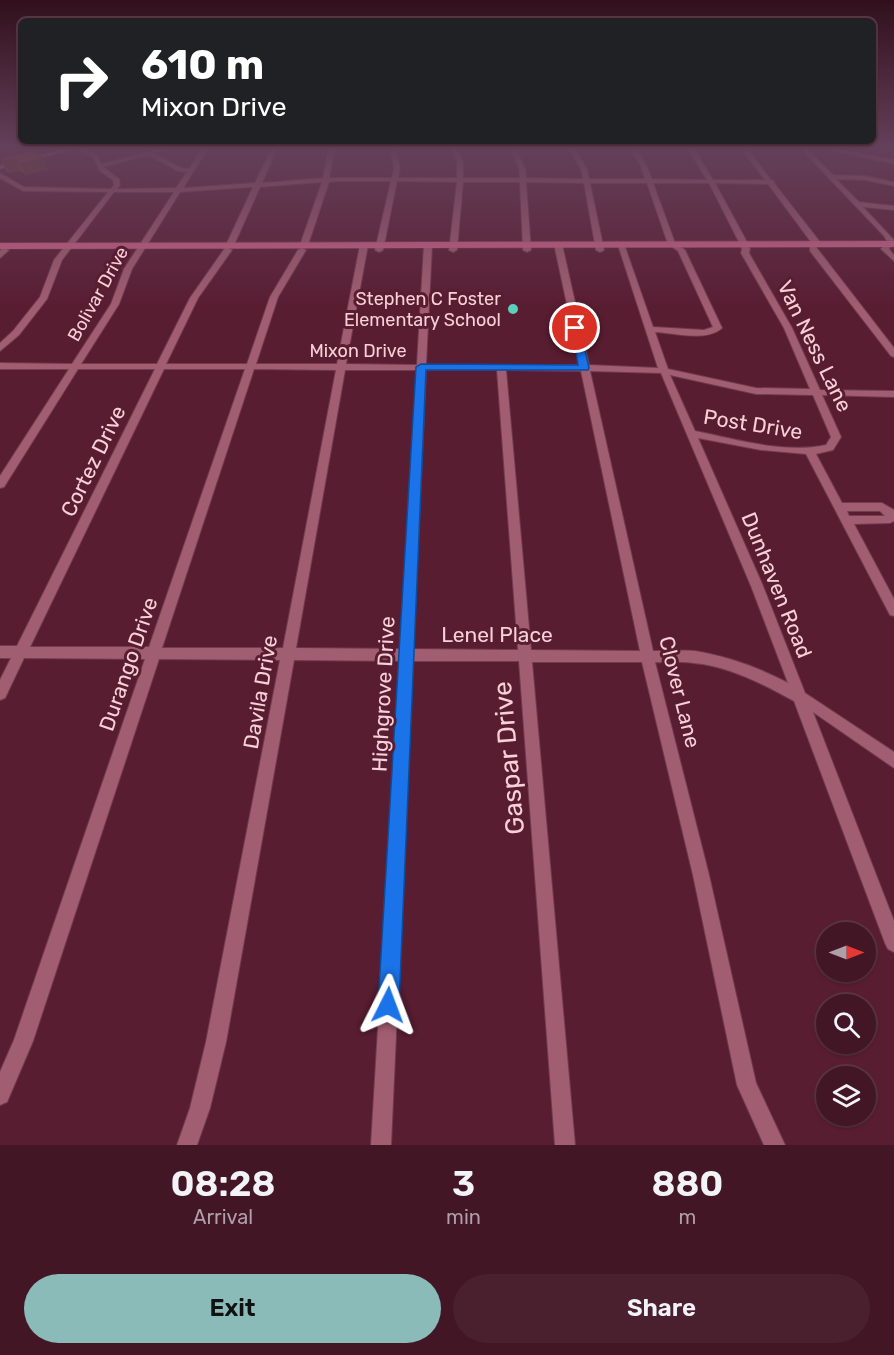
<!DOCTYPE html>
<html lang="en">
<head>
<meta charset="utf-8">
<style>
	body { margin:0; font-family:Rubik,sans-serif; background:#4a1f2e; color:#f1f3f6; height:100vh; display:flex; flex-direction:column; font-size:22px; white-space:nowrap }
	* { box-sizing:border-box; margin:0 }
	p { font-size:20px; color:#af9fa7 }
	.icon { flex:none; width:33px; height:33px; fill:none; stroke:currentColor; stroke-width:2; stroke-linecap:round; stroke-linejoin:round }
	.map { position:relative; height:1145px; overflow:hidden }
	.panel { display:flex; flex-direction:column; background:#431626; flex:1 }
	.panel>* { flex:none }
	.top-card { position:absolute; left:18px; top:18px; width:858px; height:126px; border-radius:9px; box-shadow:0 2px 4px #0004,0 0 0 2px #5b3543; background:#202124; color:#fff; overflow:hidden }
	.needle { width:39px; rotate:90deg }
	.fabs { position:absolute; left:816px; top:922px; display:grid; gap:12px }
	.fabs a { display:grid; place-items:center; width:60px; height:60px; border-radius:50%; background:#431626; box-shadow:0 2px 4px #0004,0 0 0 2px #5b3543; font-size:30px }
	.pin { position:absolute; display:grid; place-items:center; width:51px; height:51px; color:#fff; margin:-26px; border:3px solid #fff; border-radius:50%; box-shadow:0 2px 6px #0007 }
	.me { position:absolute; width:66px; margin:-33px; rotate:3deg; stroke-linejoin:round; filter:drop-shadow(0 0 4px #0008) }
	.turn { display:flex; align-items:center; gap:21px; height:126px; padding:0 24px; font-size:27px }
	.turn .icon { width:78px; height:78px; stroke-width:2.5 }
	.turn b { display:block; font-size:42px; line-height:51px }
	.eta { display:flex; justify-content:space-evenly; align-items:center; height:102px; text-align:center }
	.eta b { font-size:36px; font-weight:600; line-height:42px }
	.button { display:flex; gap:12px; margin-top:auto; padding:12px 24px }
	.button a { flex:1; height:69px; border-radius:36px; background:#8bbbb9; color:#111; font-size:24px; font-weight:600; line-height:69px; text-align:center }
	.button a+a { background:#4a1f2e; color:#f1f3f6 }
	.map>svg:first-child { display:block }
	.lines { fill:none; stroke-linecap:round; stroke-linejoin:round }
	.minor-casing { stroke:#713b50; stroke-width:2 }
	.major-casing { stroke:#713b50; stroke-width:1 }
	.minor { fill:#a15d71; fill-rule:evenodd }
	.major { fill:#d06488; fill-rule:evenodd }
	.wall { fill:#7e5128 }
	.shaded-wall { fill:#664221 }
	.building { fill:#925e2f; stroke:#664221; stroke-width:1.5 }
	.route { fill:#1a73e8; stroke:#114b97; stroke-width:1.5 }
	.poi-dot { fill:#5bcebc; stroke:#591d32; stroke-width:2 }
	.labels { text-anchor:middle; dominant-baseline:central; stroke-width:6; stroke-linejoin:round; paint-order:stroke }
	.far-street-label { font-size:18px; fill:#f8d0da; stroke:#591d32 }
	.far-poi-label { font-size:18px; fill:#f8d0da; stroke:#591d32; text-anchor:end }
	.street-label { font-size:21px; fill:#f8d0da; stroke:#591d32 }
	.near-street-label { font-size:26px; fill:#f8d0da; stroke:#591d32 }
</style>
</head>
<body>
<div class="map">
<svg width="894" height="1145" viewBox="0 0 894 1145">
	<rect width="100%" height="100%" fill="#591d32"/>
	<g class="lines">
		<defs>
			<g id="minor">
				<path d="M76,147C87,146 97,154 102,164L166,147H174L154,153L181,168L189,169L203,147H209L183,188L255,183L272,147H278L262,183L323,178L329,147H335L329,178H392L394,169L390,147H396L400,169L398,178H457V162L450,147H456L463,162V178H520L519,168L509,147H515L525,168L526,178L583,179L581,169L568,147H574L587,169L589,179H645L640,164L628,147H634L646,164L652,179L707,180L687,147H693L713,180H765L740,147H746L771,180L774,181V183L820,242V246H814L768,184L715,183L747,242L750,249L749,253L792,328L820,390L894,391V397L822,395L841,437L833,450L816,454L842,503H882L894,510V521L890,523L854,524L894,599V616L890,615L806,454L761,450L698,438L763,586L805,693L894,752V768L813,712L894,921V952L888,949L885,943L794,701C763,684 729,666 693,663C681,661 668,663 655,662L709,875L756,1083L785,1145H764L737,1085L693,875L642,662H532L575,1145H555L519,661H413L391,1145H371L400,661L294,660L226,1042L210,1108L197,1145H177L190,1108L206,1042L280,660L159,659L33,1041L7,1102L0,1105V1072L14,1040L145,659L24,658L5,698L0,700V680L11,658H0V646H17L155,369H78L4,487L0,488V476L69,369H0V363L72,364L111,304L124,269L174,192H114L62,260L47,299L19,335L0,351V343L13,331L40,297L54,260L108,192L23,191L0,178V173L24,187L111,189L114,185L113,180L100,171L93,157ZM148,155L178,171L187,172L176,188L117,189L120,185L119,179L103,167ZM340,181H391L375,250L379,252L383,250L397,181L457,182L449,250L453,252L457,250L463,182H520L523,250L527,252L531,250L526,182L584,183L596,250L600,252L604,250L590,183H647L668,244L678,251L713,327L704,330L653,327L624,244L617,242L658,368L589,365L562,244L558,242L554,244L580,365H426L432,245L428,243L424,245L417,365L346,364L368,245L364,243L360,245L337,364H256L278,297L306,250L302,248L298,250L270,297L247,364H166L198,298L232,250L228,248H225L190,298L157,364H81L119,304L132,269L180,192L253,187L226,245L230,247L234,245L260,187L322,182L300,245L304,247L308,245L329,182ZM653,183H709L739,242L742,249L741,253L784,328L810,389L756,388L668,369L655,332C674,333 707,342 722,328L685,250L675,243ZM164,369H245L149,647H30ZM254,369L336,370L283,648H162ZM345,370H417L400,649L296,648ZM426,370H497L518,650L413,649ZM506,370L581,371L640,651L531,650ZM590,371L661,373L751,586L788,683C760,668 726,656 695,651C681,650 666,651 653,651ZM670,375L756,394L813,395L831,437L826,445C783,454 736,439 695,431ZM847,511H880L885,516H849Z"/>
				<path d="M803,147H809L810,152L833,175L865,176L894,182V186L865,180L836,179L859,202L894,206V210L863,207L894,240L889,249L894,255V261L881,249L887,241L884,236L805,153Z"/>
				<path d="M817,147H826L894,160V164Z"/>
				<path d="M810,247H816L894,348V357L891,356L810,251Z"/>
				<path d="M2,248L9,250L0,258V251Z"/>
			</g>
			<g id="major">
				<path d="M71,147H82L0,169V165Z"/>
				<path d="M894,241V247L0,249V243Z"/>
			</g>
		</defs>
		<use href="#minor" class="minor-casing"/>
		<use href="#major" class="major-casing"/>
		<use href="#minor" class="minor"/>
		<use href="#major" class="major"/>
	</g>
	<path class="wall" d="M0,158H43L48,169L26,175L19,170L9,173L5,170Z"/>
	<g class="shaded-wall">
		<path d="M43,158L48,169L26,175L21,164Z"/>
		<path d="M14,159L19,171L9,173L4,161Z"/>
	</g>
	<g class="building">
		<path d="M32,150L43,158L21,164L10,156Z"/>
		<path d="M9,156L14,159L4,161L0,159Z"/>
	</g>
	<linearGradient id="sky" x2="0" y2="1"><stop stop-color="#31101c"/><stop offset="0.48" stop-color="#64405a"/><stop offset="1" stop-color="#64405a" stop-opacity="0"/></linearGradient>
	<rect width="894" height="307" fill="url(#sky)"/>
	<path class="route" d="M572,326L580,328L589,368L588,370H426L399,1005L395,1012L388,1015L381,1012L378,1005L416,367L421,364L578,365Z"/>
	<circle class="poi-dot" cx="513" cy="309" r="6"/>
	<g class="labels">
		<g class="far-street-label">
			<text transform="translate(98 294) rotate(-61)">Bolivar Drive</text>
			<text x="358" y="351">Mixon Drive</text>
		</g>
		<g class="far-poi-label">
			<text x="501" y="299">Stephen C Foster<tspan x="501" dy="21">Elementary School</tspan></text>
		</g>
		<g class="street-label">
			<text transform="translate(815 346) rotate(64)">Van Ness Lane</text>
			<text transform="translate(753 424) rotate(9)">Post Drive</text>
			<text transform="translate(93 461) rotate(-64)">Cortez Drive</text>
			<text transform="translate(777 585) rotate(68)">Dunhaven Road</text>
			<text x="497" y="634">Lenel Place</text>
			<text transform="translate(128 664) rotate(-71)">Durango Drive</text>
			<text transform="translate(260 692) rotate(-80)">Davila Drive</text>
			<text transform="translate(680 692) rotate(76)">Clover Lane</text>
			<text transform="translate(383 694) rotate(-87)">Highgrove Drive</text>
		</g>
		<g class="near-street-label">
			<text transform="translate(509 758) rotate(-95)">Gaspar Drive</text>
		</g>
	</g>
</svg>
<div class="fabs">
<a><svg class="needle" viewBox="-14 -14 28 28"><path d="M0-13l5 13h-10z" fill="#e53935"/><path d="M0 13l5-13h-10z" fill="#af9fa7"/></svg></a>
<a><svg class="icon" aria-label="search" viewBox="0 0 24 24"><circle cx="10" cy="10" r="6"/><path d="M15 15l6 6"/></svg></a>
<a><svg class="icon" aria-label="layers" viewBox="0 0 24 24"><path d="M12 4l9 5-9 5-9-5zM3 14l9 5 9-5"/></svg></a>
</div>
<div class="pin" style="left:575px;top:328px;background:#d93025"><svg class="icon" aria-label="arrive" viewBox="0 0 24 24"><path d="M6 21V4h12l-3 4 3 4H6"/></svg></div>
<svg class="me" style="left:388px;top:1005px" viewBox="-20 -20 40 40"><path d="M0-17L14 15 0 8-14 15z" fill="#1a73e8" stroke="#fff" stroke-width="4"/></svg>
<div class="top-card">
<div class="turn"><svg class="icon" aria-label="right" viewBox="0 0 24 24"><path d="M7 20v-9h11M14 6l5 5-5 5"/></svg><div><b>610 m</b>Mixon Drive</div></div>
</div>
</div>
<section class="panel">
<div class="eta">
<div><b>08:28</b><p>Arrival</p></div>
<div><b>3</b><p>min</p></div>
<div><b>880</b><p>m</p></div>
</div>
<div class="button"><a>Exit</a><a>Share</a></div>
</section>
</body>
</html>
